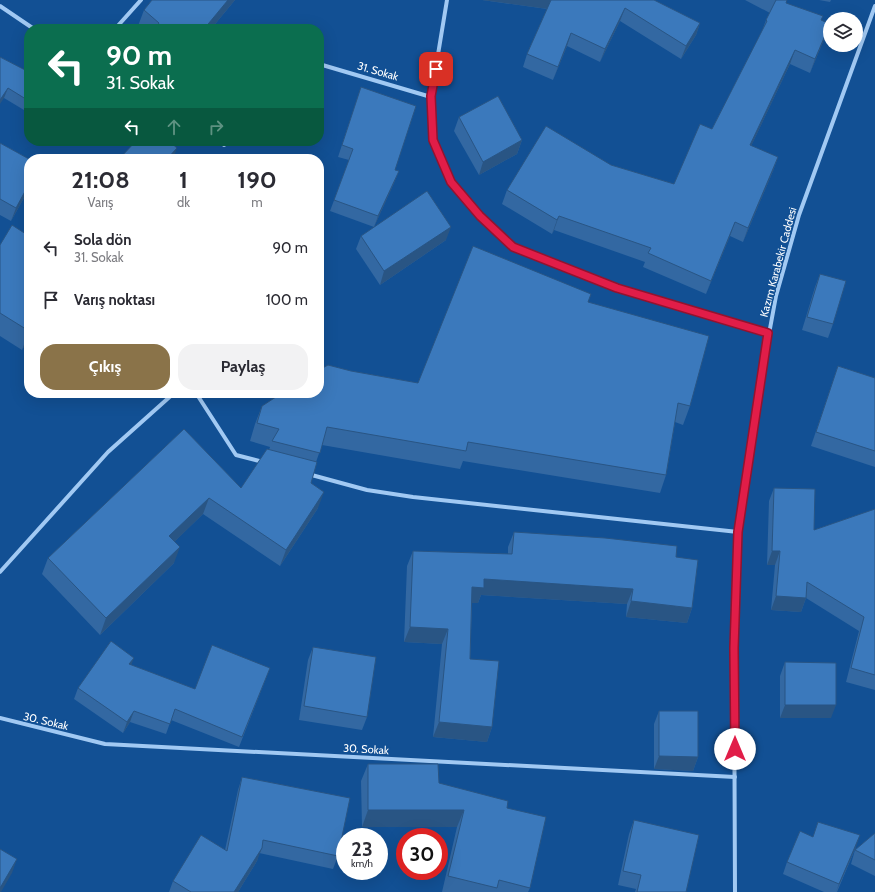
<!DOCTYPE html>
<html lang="tr">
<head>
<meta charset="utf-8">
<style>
	body { margin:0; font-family:Cabin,sans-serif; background:#f2f2f3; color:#2b2b33; height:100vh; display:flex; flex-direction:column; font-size:15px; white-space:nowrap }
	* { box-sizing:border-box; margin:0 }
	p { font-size:13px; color:#7c7c81 }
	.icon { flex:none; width:22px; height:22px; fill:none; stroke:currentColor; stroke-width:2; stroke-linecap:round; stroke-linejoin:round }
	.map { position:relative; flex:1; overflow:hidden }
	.sheet { position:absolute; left:24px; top:154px; width:300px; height:244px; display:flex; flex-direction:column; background:#fff; border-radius:16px; box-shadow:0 4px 16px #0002 }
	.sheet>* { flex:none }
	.hud { position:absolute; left:24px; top:24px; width:300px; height:122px; border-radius:16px; box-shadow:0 4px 16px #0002; background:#0b6e4f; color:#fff; overflow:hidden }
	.controls { position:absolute; left:823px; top:12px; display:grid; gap:8px }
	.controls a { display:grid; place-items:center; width:40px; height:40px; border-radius:50%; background:#fff; box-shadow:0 4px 16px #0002; font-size:20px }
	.speed { position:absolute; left:336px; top:828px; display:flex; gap:8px; font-size:20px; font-weight:700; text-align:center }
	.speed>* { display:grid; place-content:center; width:52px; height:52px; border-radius:50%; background:#fff; box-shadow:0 4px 16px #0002; line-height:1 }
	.speed small { font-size:10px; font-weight:400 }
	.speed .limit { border:6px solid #d22; background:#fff; color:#111 }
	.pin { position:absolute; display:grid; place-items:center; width:34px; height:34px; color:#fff; margin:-17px; border-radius:8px; box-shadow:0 2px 6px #0006 }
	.me { position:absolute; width:44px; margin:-22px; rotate:0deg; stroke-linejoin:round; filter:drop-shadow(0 0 3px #0008) }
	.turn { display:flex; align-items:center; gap:14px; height:84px; padding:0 16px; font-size:18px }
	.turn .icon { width:52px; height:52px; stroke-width:2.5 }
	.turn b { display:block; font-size:28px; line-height:34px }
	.lanes { display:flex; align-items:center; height:38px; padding:0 16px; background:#0003; justify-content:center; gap:20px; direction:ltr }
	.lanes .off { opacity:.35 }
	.eta { display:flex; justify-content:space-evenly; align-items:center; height:68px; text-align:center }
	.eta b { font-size:24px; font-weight:800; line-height:28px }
	.primary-button { display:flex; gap:8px; margin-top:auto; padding:8px 16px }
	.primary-button a { flex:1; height:46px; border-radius:16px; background:#8a7349; color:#fff; font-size:16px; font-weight:800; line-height:46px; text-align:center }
	.primary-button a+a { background:#f2f2f3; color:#2b2b33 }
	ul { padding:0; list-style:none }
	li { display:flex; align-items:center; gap:12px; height:52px; padding:0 16px }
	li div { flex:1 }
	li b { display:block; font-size:15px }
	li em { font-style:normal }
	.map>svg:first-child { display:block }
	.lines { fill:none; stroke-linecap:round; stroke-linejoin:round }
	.minor { stroke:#a1c9f3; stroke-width:4 }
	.wall { fill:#3368a2 }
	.shaded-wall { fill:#295584 }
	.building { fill:#3b79bc; stroke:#295584 }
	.route-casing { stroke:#92132f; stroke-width:10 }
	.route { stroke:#e11d48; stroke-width:7 }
	.labels { text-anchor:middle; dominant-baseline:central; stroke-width:3; stroke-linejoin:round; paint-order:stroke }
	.street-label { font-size:11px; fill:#fff; stroke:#125094 }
</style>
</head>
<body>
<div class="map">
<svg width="875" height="892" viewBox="0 0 875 892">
	<rect width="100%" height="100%" fill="#125094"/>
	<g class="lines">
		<g class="minor">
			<path d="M447,0L431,97L433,140L451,182L480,216L513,247L617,288L768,333"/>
			<path d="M0,6L34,29"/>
			<path d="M115,29L141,0"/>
			<path d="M319,64L431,97"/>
			<path d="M224,145L228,141"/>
			<path d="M196,393L236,455L263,462"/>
			<path d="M308,474L367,490L413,497L738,532"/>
			<path d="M0,572L108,452L174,393"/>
			<path d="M0,718L105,744L735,777"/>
			<path d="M735,892L734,648L738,532L755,410L776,296L799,215L875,6"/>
		</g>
	</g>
	<g class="wall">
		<path d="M152,0H235L211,29H141L138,26L144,10Z"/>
		<path d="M482,0H654L700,23L696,35L681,59L620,21L600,62L567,46L553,80L523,67L527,54L547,9Z"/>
		<path d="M745,0H787L786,3L822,20L825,37L810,73L790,64L751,146L778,157L773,171L743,242L730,236L706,294L643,267L645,262L554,230L552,234L502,204L507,190L611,165L674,184L712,129L762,31L766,20L770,13Z"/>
		<path d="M819,0H831L830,2Z"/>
		<path d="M0,57L29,72V71V113L4,98Z"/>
		<path d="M361,87L395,170L399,171L394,183L374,227L330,211L349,160L338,157Z"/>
		<path d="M459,117L522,140L517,154L479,175L454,131Z"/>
		<path d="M0,143L29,159V189L11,221L0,215Z"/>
		<path d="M29,236V338L22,350L0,336V245Z"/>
		<path d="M361,236L446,240L380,285L356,249Z"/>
		<path d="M820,274L833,324L828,338L802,330L815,287Z"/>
		<path d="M588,302L690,406L683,425L675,422L666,475L660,493L463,461L460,469L322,445L316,462L311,483L318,508L280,566L203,514L175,541L174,563L100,635L42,574L48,558L184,429L241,488L269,450L270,447L250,441L255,424L262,406L351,371L418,383Z"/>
		<path d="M838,366L875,378V467L811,446Z"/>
		<path d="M774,488L814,530L875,509V690L846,682L859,631L806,598L801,612L771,610L775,565H767L769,501Z"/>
		<path d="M514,532L676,557L692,608L687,623L626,617L627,604L481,595L478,603H472L470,659L492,727L487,742L433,737L442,644L404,642L407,566L413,551L508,554V547Z"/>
		<path d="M313,647L367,717L362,730L299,720L308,660Z"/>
		<path d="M785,662L831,718H780V676Z"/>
		<path d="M131,665L195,689L270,668L239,747L171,720L166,734L130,722L123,733L74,699L78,688Z"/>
		<path d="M659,711L698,757L693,771L654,769V724Z"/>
		<path d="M368,764L439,783L507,808L530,888L528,892H442L457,827H362L361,781Z"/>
		<path d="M242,777L338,856L333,869L259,853L257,861L238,892H169L173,881L225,850L238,790Z"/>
		<path d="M634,820L686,892H635L636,889L618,885L629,834Z"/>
		<path d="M818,822L856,847L837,892H824L783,874L787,862L813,837Z"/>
		<path d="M875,833V876L851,864L855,850Z"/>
	</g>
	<g class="shaded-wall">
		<path d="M228,0H235L211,29H204Z"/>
		<path d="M482,0H551L548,9Z"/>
		<path d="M625,8L620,21L600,62L605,49Z"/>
		<path d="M700,23L696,35L681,59L686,46Z"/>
		<path d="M830,24L825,37L810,73L815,59Z"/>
		<path d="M571,33L567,46L553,80L558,67Z"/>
		<path d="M795,50L790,64L745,159L750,145Z"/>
		<path d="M8,88L4,98L0,104V100Z"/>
		<path d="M522,140L517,154L479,175L483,162Z"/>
		<path d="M177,148L173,159H167Z"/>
		<path d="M778,157L773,171L743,242L748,228Z"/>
		<path d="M399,171L394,183L374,227L378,216Z"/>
		<path d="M29,184V189L11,221L16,208Z"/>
		<path d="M559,216L554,230L552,234L557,220Z"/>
		<path d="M735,222L730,236L706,294L711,281Z"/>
		<path d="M451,227L446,240L380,285L384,271Z"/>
		<path d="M29,331V338L22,350Z"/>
		<path d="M324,492L318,508L280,566L286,550Z"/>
		<path d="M209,498L203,514L164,552L169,536Z"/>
		<path d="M180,547L174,563L100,635L106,618Z"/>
		<path d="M772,551H780L775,565H767Z"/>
		<path d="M484,579L633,589L627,604L481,595L478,603H467L472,587Z"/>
		<path d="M776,596L806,598L801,612L771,610Z"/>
		<path d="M631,601L692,608L687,623L626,617Z"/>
		<path d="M410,627L448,629L442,644L404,642Z"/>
		<path d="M134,658L130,668L129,664Z"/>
		<path d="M785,705H836L831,718H780Z"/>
		<path d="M134,711L130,722L123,733L127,722Z"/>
		<path d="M439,722L492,727L487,742L433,737Z"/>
		<path d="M659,756L698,757L693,771L654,769Z"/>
		<path d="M368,810H464L457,827H362Z"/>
		<path d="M860,835L856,847L836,892L839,884Z"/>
		<path d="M262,848L257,861L238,892H234Z"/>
		<path d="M17,859L12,873L1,892H0V888Z"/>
	</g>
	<g class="building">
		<path d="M152,0H228L204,29H155L159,23L144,10Z"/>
		<path d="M551,0H654L700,23L686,46L625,8L605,49L571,33L558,67L527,54Z"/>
		<path d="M776,0H787L786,3L823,16L821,20L830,24L815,59L795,50L750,145L778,157L748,228L735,222L711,281L648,253L651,248L559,216L557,220L507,190L546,126L611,165L674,184L700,124L712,129L767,21L766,20Z"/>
		<path d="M0,57L29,72V71V101L8,88L0,100Z"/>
		<path d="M361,87L416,106L395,170L399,171L378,216L334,200L353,149L342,145Z"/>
		<path d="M498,96L522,140L483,162L459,117Z"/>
		<path d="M136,141H169L177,148L167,159H119Z"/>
		<path d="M0,143L29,159V184L16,208L0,199Z"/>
		<path d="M427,191L451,227L384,271L361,236Z"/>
		<path d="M12,225L29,236V331L0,313V245Z"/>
		<path d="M473,246L591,294L588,302L709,336L690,406L678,403L666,475L468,442L466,451L327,427L320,453L272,441L279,429L257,423L262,406L282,393H319V370L328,365L351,371L418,383Z"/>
		<path d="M820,274L846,281L833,324L807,317Z"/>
		<path d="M838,366L875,378V451L816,432Z"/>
		<path d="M184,429L241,488L267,449L317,462L311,483L324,492L286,550L209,498L169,536L180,547L106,618L48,558Z"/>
		<path d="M774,488L815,489L814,530L875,509V675L851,668L864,617L807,582L806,598L776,596L780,551H772Z"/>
		<path d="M514,532L605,538L677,546L676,557L698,560L692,608L631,601L633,589L484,579V588L472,587L470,659L499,661L492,727L439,722L448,629L410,627L413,551L512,554Z"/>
		<path d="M111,641L134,658L129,664L195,689L212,645L270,668L242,737L175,709L170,724L134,711L127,722L78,688Z"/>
		<path d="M313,647L376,657L367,717L304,706Z"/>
		<path d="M785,662L836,663V705H785Z"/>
		<path d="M659,711H698V757L659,756Z"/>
		<path d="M368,764H438L439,783L508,801L507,808L546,817L530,888L499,880L497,888L448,876L464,810H368Z"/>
		<path d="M242,777L350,798L338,856L263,840L262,848L234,892H191L173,881L201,835L227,851Z"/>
		<path d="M634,820L699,835L686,892H637L641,875L623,871Z"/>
		<path d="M818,822L860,835L839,884L787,862L800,831L813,837Z"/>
		<path d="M875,833V860L855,850Z"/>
		<path d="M0,849L17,859L0,888Z"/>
	</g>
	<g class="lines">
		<defs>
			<path id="route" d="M436,69L431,96L433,140L451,182L480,216L513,247L617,288L768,333L738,532L734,648L735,749"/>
		</defs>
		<use href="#route" class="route-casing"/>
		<use href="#route" class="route"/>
	</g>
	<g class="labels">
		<g class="street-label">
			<text transform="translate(378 71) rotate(16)">31. Sokak</text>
			<text transform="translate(778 262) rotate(-75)">Kazım Karabekir Caddesi</text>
			<text transform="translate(46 721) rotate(13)">30. Sokak</text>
			<text transform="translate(366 749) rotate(3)">30. Sokak</text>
		</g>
	</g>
</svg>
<div class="controls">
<a><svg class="icon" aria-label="layers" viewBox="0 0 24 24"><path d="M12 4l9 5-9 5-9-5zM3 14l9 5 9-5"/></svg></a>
</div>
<div class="speed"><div>23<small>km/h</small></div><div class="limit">30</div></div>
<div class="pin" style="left:436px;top:69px;background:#d93025"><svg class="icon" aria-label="arrive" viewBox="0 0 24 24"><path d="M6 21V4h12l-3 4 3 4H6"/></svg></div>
<svg class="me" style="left:735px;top:749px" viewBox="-20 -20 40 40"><circle r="19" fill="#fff"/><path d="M0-13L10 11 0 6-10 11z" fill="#e11d48"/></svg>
<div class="hud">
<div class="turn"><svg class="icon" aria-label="left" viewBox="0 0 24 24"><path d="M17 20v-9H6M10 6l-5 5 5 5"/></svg><div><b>90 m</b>31. Sokak</div></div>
<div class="lanes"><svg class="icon" aria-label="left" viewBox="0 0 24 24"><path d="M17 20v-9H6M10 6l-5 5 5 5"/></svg><svg class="icon off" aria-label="ahead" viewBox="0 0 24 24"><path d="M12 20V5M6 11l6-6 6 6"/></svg><svg class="icon off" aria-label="right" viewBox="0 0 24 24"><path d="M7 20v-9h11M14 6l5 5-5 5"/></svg></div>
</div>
<section class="sheet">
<div class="eta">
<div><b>21:08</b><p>Varış</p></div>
<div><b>1</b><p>dk</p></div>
<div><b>190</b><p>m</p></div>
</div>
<ul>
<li><svg class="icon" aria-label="left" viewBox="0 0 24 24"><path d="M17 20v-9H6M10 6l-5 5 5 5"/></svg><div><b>Sola dön</b><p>31. Sokak</p></div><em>90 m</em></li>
<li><svg class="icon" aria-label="arrive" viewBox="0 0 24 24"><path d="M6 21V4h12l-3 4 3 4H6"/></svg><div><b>Varış noktası</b></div><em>100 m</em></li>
</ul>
<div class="primary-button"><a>Çıkış</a><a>Paylaş</a></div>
</section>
</div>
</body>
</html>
